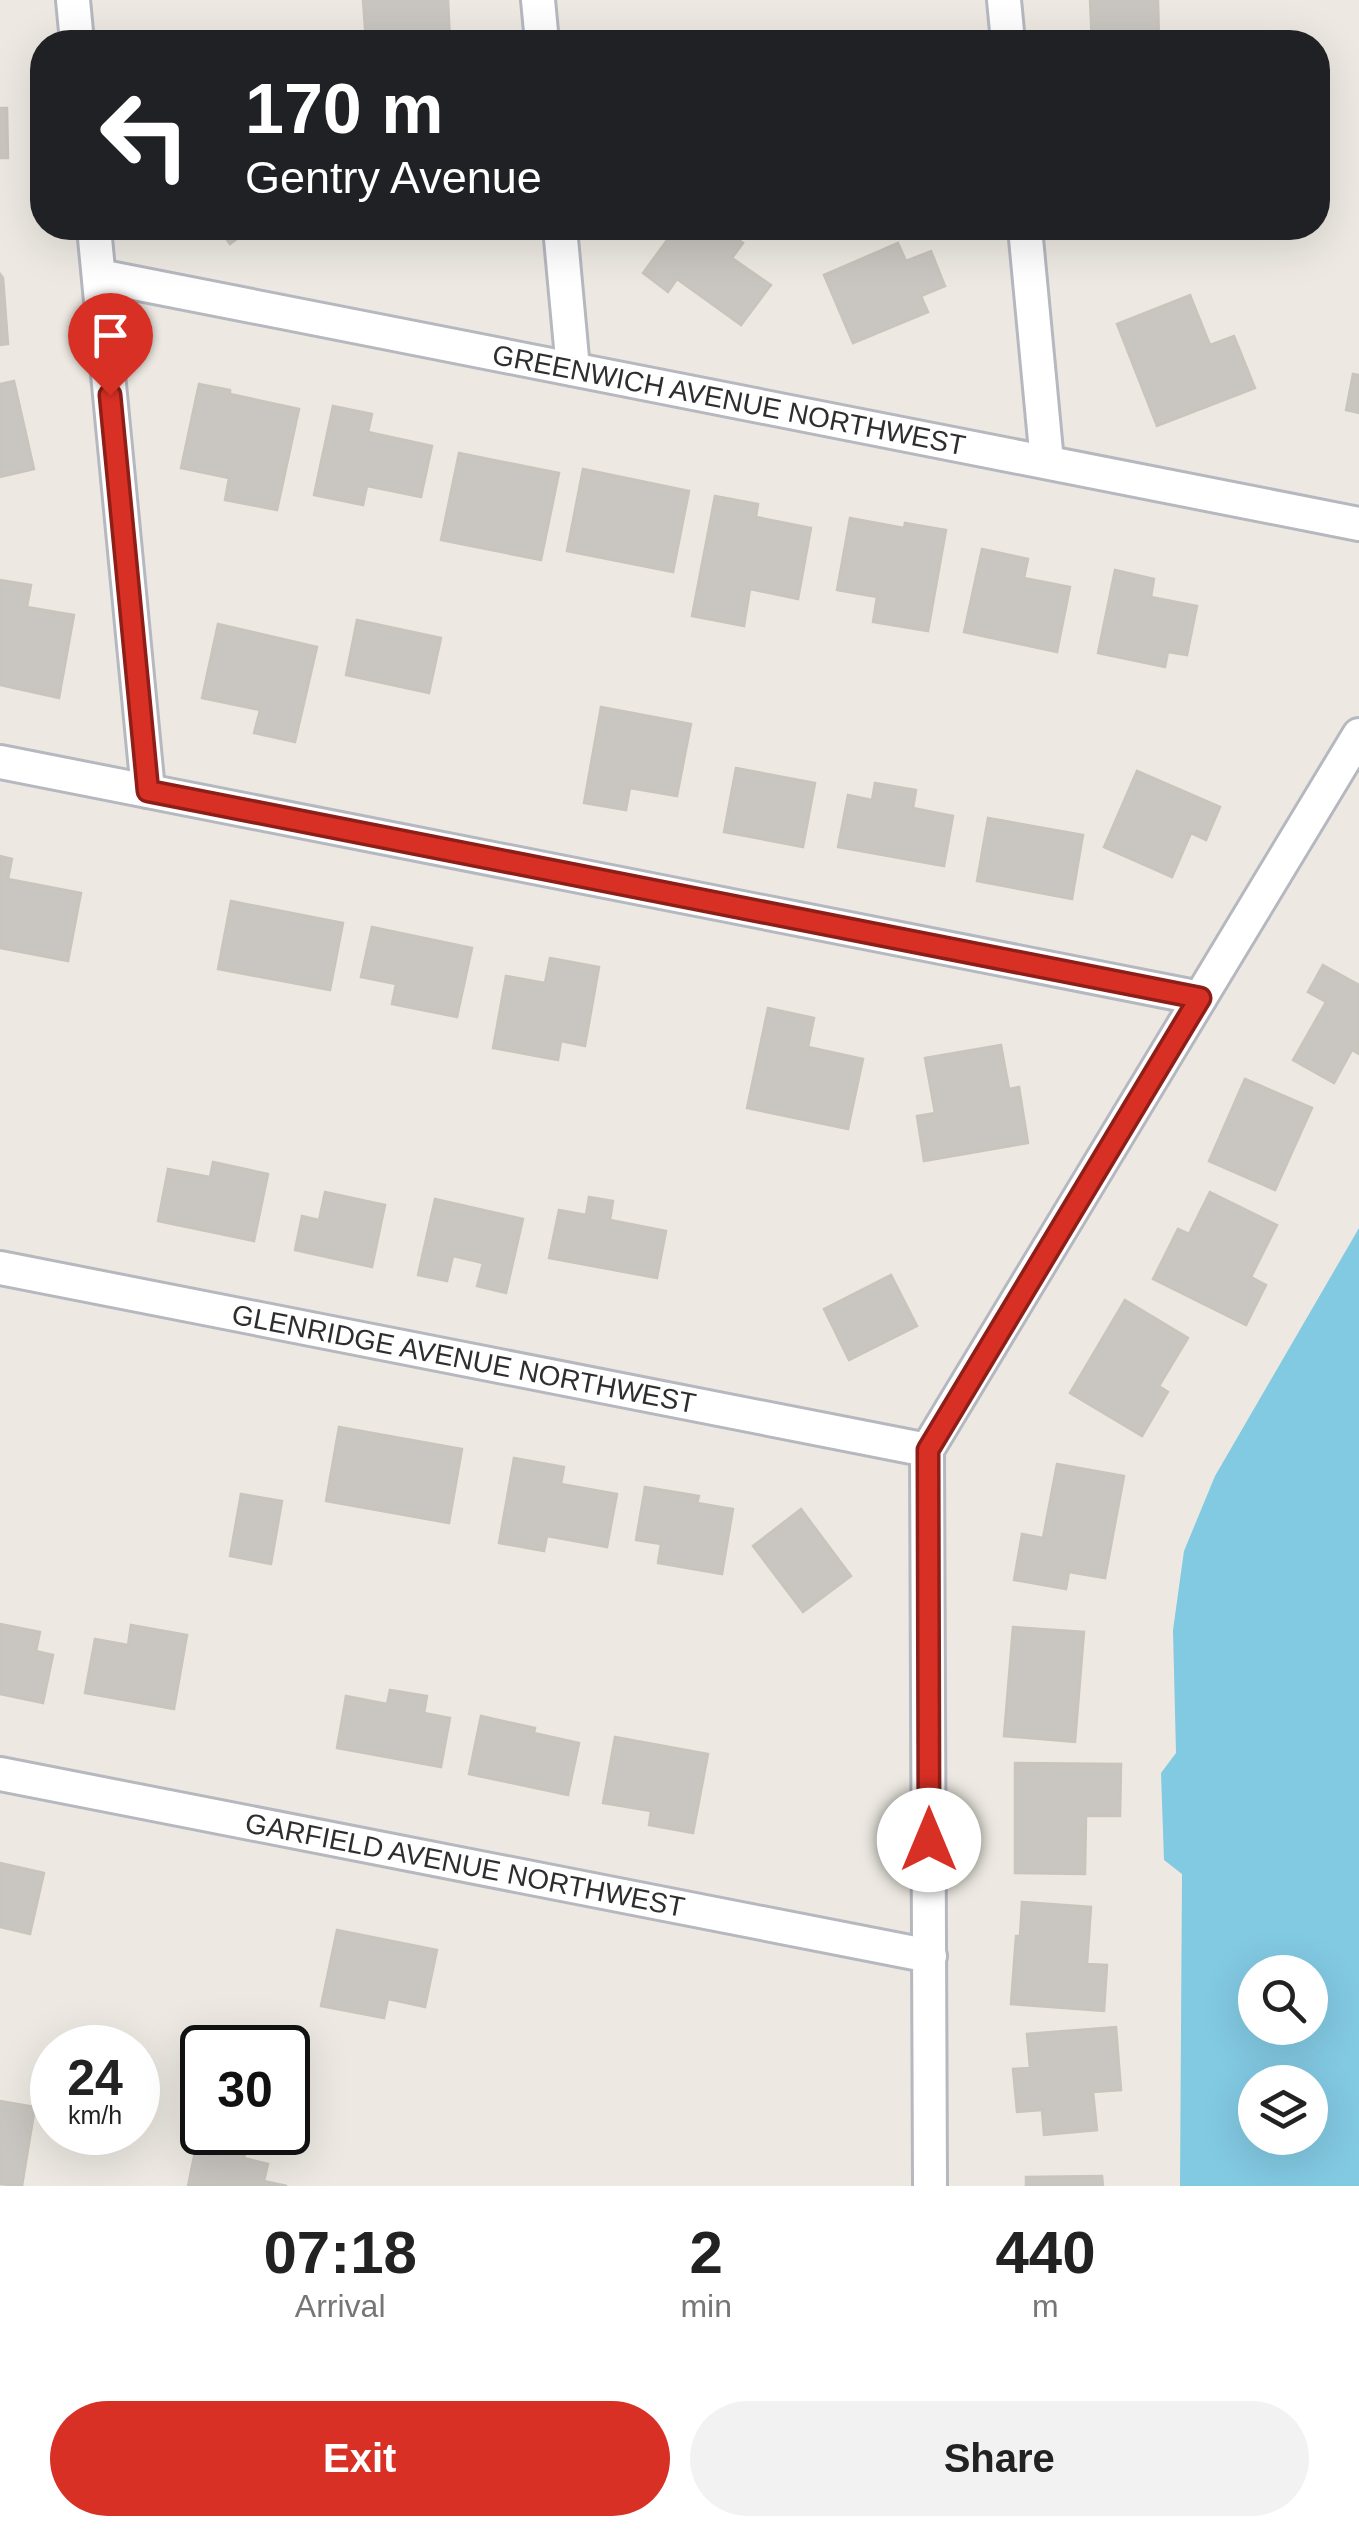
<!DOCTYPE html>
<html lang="en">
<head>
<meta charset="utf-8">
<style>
	body { margin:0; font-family:Helvetica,sans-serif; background:#f2f2f2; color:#222; height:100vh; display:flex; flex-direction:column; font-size:38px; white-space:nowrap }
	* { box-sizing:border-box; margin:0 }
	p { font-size:32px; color:#767676 }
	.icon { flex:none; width:55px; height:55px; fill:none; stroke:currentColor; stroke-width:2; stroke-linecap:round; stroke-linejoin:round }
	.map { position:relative; height:2186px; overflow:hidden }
	.details { display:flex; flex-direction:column; background:#fff; flex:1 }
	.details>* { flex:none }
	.banner { position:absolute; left:30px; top:30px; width:1300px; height:210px; border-radius:40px; box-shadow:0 10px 40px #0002; background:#202124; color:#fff; overflow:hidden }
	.fabs { position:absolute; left:1238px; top:1955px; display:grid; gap:20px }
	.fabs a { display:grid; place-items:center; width:90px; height:90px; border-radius:50%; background:#fff; box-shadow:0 10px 40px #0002; font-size:50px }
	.speed { position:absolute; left:30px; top:2025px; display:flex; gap:20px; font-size:50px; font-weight:700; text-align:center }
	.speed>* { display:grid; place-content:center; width:130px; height:130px; border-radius:50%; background:#fff; box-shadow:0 10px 40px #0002; line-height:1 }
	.speed small { font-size:25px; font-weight:400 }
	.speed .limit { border:5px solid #111; border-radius:15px; background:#fff; color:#111 }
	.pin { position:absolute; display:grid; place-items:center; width:85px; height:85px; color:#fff; margin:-102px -42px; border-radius:50% 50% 50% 0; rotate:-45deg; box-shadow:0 0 10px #0007 }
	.pin .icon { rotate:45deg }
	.me { position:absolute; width:110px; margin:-55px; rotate:0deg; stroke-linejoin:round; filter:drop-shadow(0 0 8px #0008) }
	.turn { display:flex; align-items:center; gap:35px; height:210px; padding:0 50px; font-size:45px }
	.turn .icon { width:130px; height:130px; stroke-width:2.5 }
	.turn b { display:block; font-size:70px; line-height:85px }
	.eta { display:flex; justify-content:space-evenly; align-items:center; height:170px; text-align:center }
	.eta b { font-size:60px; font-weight:600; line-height:70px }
	.action { display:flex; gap:20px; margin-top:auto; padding:20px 50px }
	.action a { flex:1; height:115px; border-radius:60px; background:#d93025; color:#fff; font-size:40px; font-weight:600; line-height:115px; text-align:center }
	.action a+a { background:#f2f2f2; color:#222 }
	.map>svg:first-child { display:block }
	.water { fill:#82c9e2; fill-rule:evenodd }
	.building { fill:#c9c5c1; stroke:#c9c4bc; stroke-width:2.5 }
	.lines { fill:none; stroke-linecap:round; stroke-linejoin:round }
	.street-casing { stroke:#b6b8c0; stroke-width:38 }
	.street { stroke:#fff; stroke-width:32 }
	.route-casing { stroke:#8d1f18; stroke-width:25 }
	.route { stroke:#d93025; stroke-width:18 }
	.labels { text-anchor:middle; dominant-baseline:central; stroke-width:9; stroke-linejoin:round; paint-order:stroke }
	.street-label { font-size:28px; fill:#2e2e2e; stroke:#fff }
</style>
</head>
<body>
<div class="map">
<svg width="1359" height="2186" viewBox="0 0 1359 2186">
	<rect width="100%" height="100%" fill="#ede9e2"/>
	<path class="water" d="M1359,1228V2186H1180L1182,1874L1164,1860L1161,1773L1176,1753L1173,1630L1184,1551L1215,1476ZM1255,1972H1310V2028H1255ZM1255,2082H1310V2138H1255Z"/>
	<g class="building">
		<path d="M363,0H448L450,42H366Z"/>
		<path d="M1090,0H1158L1159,42H1092Z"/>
		<path d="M0,108H7L8,158H0Z"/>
		<path d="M218,228H252L230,244Z"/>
		<path d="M676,228H695L701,231L704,228H722L743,243L732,258L771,285L741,325L677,279L668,292L643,273Z"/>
		<path d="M898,243L906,261L931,251L945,286L921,296L928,312L853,343L824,275Z"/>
		<path d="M0,274L3,278L8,344L0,345Z"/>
		<path d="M1190,295L1210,345L1234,336L1255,388L1157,426L1117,324Z"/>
		<path d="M1353,374L1359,375V413L1346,410Z"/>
		<path d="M14,381L34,469L0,477V384Z"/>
		<path d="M199,384L230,390V394L299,409L277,510L225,500L229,478L181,468Z"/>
		<path d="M333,406L372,414L368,432L432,446L421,497L367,486L363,505L314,495Z"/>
		<path d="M459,453L559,473L541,560L441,540Z"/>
		<path d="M583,469L689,491L673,572L567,551Z"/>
		<path d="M715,496L758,504L756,517L811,528L798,599L750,589L744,626L692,616Z"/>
		<path d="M850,518L904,528L905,523L946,530L928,631L873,622L877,597L837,590Z"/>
		<path d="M982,549L1028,559L1024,578L1070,587L1057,652L964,632Z"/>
		<path d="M1115,570L1154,579L1151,597L1197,606L1187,655L1168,652L1165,667L1098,653Z"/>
		<path d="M0,580L31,585L27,607L74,615L59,698L0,685Z"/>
		<path d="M357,620L441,638L429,693L346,675Z"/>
		<path d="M218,624L317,647L295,742L254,733L260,710L202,698Z"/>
		<path d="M601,707L691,724L677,796L630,788L626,810L584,803Z"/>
		<path d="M736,768L815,783L803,847L724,832Z"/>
		<path d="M1137,771L1220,807L1206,840L1191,833L1172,877L1104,847Z"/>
		<path d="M875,783L916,790L913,808L953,816L944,866L838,847L848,795L872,800Z"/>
		<path d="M988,818L1083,835L1072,899L977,881Z"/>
		<path d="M0,856L12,859L8,879L81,893L68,961L0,948Z"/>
		<path d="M231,901L343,923L330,990L218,969Z"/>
		<path d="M372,927L472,948L457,1017L392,1004L396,984L361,977Z"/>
		<path d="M550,958L599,967L585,1046L561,1041L558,1060L493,1048L506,976L545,983Z"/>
		<path d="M1323,965L1359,985V1054L1352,1050L1334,1083L1293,1060L1326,1002L1308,992Z"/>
		<path d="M768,1008L814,1018L808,1047L863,1059L848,1129L747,1108Z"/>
		<path d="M1001,1045L1009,1089L1019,1087L1028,1143L924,1161L917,1116L935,1113L925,1058Z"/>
		<path d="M1245,1079L1312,1108L1275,1190L1209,1161Z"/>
		<path d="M213,1162L268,1174L254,1241L158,1221L168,1169L210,1177Z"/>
		<path d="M325,1192L385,1205L372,1267L295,1250L302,1216L319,1220Z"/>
		<path d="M1210,1192L1277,1225L1251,1277L1266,1285L1246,1325L1153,1279L1178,1229L1189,1234Z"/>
		<path d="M589,1197L613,1201L610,1220L666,1231L657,1278L549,1258L559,1210L586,1215Z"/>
		<path d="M435,1199L523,1219L506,1293L477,1286L483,1263L453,1256L447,1281L418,1275Z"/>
		<path d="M891,1275L917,1326L849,1360L824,1309Z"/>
		<path d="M1125,1300L1188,1338L1159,1386L1168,1392L1142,1436L1070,1393Z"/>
		<path d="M339,1427L462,1449L449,1523L326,1501Z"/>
		<path d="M514,1458L564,1467L561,1484L617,1494L607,1547L547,1536L544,1551L499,1543Z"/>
		<path d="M1057,1464L1124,1476L1105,1578L1069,1572L1066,1589L1014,1580L1022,1534L1043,1538Z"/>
		<path d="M645,1487L699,1496L697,1503L733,1509L722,1574L658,1563L661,1544L636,1540Z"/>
		<path d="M241,1494L282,1501L271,1564L230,1556Z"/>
		<path d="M801,1509L851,1576L803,1612L753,1546Z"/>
		<path d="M0,1624L40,1632L36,1651L53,1655L43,1703L0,1694Z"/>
		<path d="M131,1625L187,1635L174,1709L85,1693L95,1639L128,1645Z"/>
		<path d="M1013,1627L1084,1632L1075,1742L1004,1736Z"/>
		<path d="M390,1690L427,1696L424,1713L450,1718L441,1767L337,1748L346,1696L387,1704Z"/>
		<path d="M481,1716L535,1728L534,1733L579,1743L568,1795L469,1774Z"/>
		<path d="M615,1737L708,1754L693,1833L649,1825L651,1811L603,1803Z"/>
		<path d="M1015,1763L1121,1764L1120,1816H1086L1085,1874L1015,1873Z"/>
		<path d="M0,1863L44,1873L30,1934L0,1927Z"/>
		<path d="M1022,1902L1091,1907L1087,1964L1107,1965L1104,2011L1011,2004L1016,1936H1020Z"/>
		<path d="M337,1930L437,1950L425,2007L388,1999L384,2018L321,2006Z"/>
		<path d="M1116,2027L1121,2090L1093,2092L1097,2130L1044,2135L1042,2110L1017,2112L1013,2069L1030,2068L1027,2034Z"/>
		<path d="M0,2101L35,2107L22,2186L0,2184Z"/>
		<path d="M199,2132L248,2142L244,2158L268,2164L264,2181L287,2186H188Z"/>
		<path d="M1102,2176L1103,2186H1026V2177Z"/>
	</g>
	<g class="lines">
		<defs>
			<g id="street">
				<path d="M73,0L77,42"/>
				<path d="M538,0L542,42"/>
				<path d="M1004,0L1008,42"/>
				<path d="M94,228L148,791"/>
				<path d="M560,228L573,369"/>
				<path d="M1025,228L1047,462"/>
				<path d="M99,276L1359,524"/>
				<path d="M0,762L1200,998"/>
				<path d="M0,1268L927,1450"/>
				<path d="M0,1774L930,1956"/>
				<path d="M930,2186L927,1450L1359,735"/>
			</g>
		</defs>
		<use href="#street" class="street-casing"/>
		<use href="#street" class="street"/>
	</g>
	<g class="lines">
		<defs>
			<path id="route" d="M110,395L148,791L1200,998L928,1450L929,1840"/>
		</defs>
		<use href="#route" class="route-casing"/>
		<use href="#route" class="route"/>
	</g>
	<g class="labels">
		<g class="street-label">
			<text transform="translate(729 400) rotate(11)">GREENWICH AVENUE NORTHWEST</text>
			<text transform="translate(464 1359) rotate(11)">GLENRIDGE AVENUE NORTHWEST</text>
			<text transform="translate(465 1865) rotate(11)">GARFIELD AVENUE NORTHWEST</text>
		</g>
	</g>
</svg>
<div class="fabs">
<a><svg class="icon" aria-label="search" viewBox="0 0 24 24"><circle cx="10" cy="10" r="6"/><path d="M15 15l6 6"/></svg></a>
<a><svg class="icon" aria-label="layers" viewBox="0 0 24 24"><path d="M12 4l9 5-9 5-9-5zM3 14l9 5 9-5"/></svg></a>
</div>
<div class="speed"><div>24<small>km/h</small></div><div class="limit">30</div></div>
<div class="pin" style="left:110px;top:395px;background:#d93025"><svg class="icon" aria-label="arrive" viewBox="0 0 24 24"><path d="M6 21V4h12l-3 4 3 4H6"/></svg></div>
<svg class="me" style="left:929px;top:1840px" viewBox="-20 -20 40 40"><circle r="19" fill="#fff"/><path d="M0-13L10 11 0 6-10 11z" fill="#d93025"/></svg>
<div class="banner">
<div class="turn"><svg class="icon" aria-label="left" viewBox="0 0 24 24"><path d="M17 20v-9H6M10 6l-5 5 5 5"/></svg><div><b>170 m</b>Gentry Avenue</div></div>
</div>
</div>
<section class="details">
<div class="eta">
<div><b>07:18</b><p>Arrival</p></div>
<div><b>2</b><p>min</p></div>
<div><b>440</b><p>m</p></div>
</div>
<div class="action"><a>Exit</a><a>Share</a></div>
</section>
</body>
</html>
